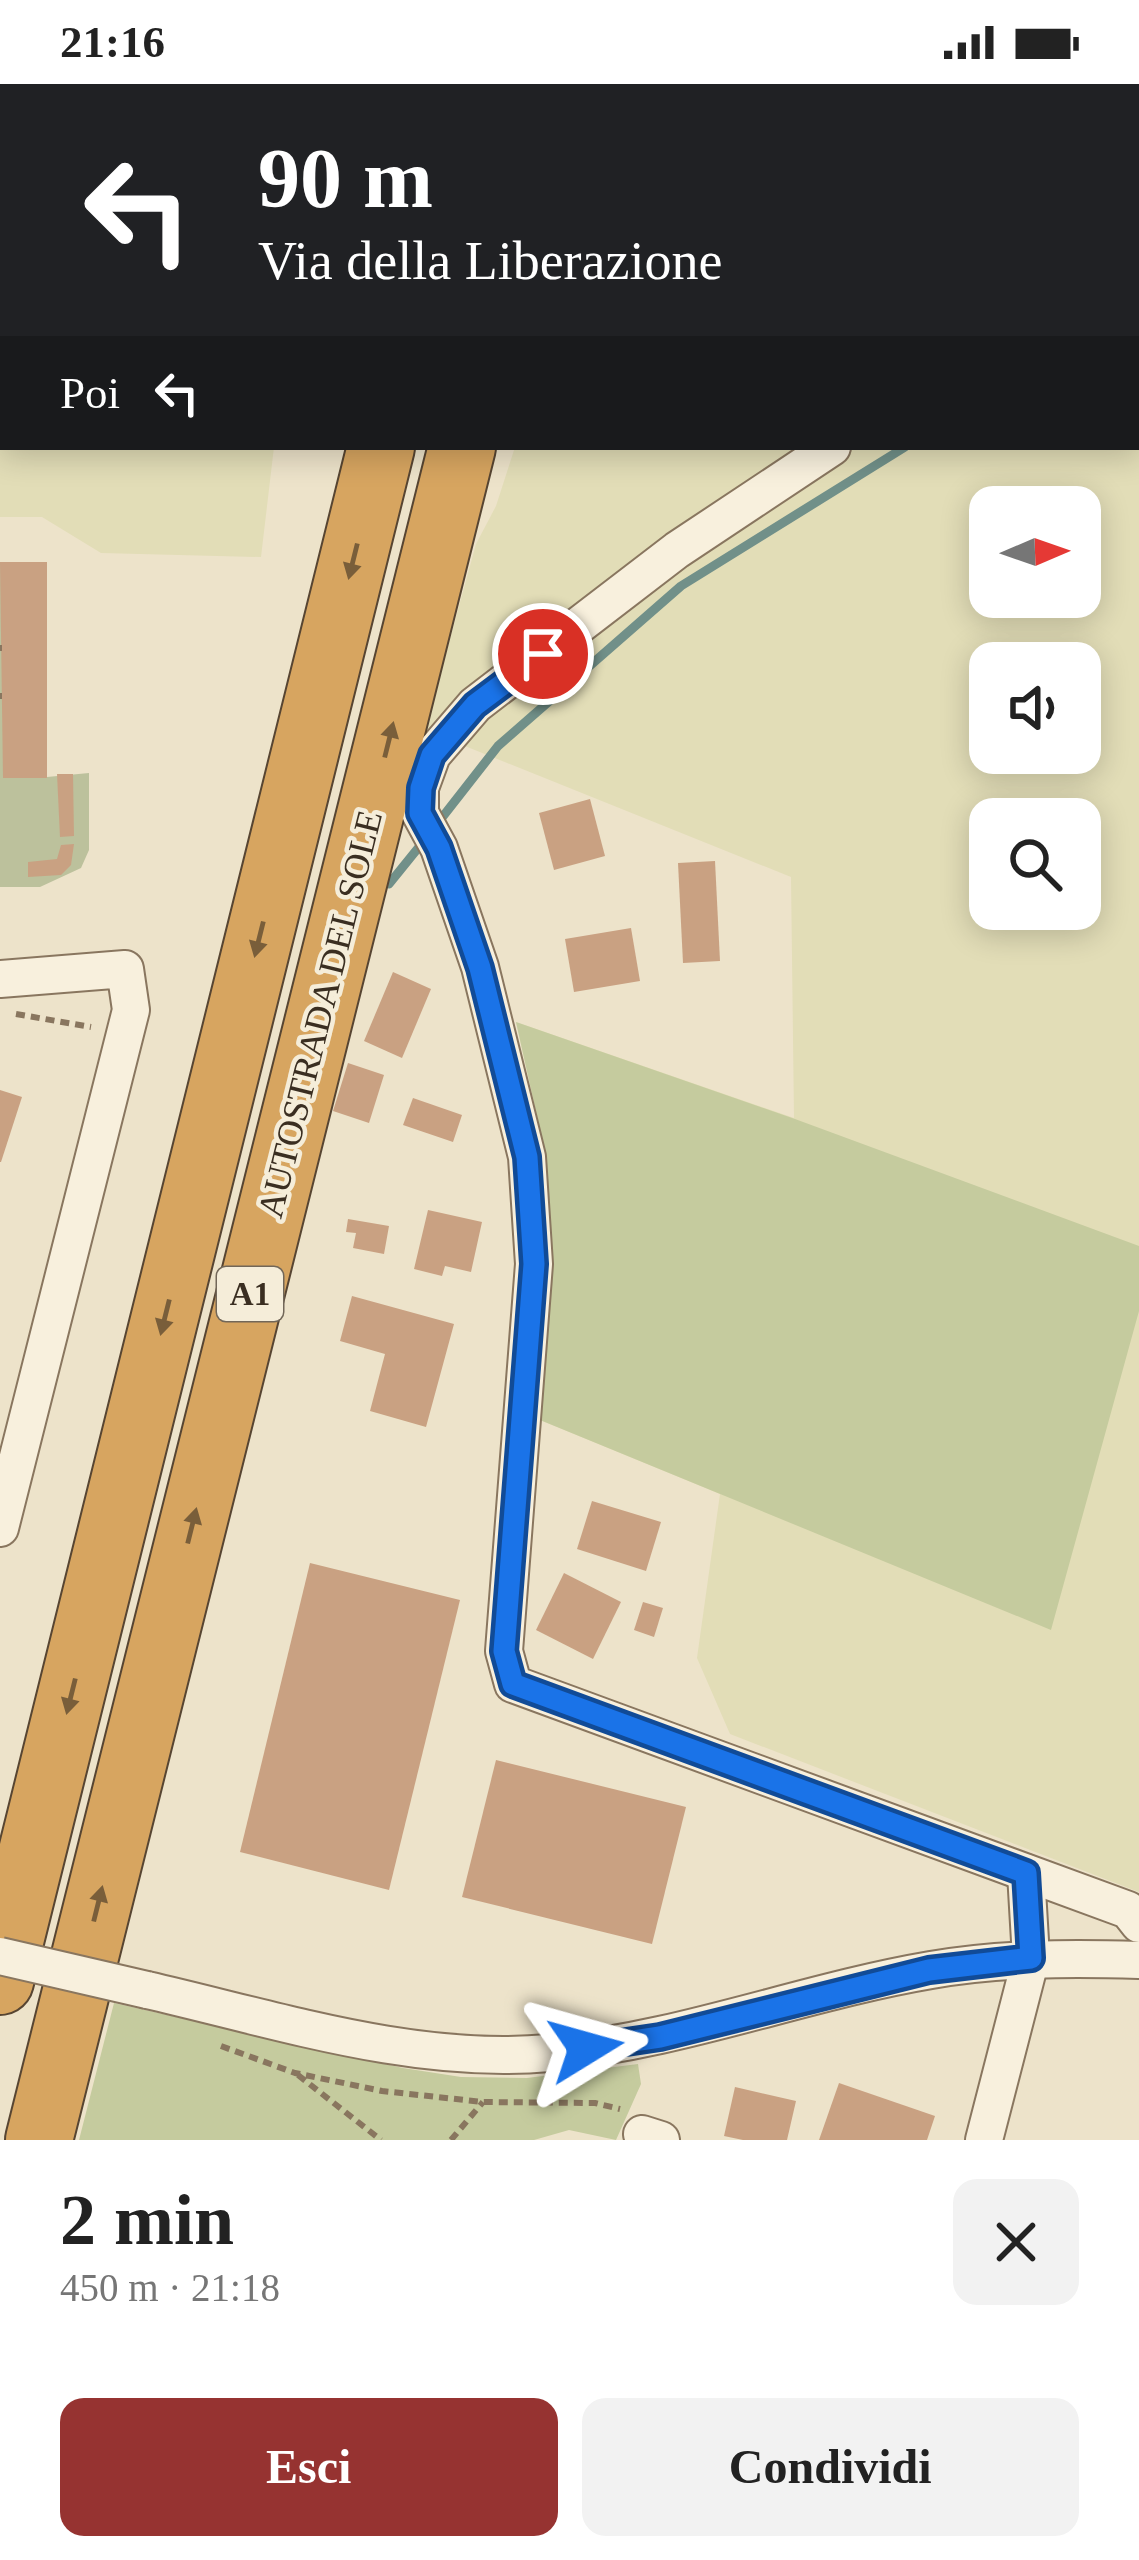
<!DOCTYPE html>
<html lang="it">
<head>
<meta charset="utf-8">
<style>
	body { margin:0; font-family:Georgia,serif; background:#f2f2f2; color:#222; height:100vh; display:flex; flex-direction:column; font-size:45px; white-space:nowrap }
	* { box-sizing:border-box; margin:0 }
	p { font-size:39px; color:#767676 }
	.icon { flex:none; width:66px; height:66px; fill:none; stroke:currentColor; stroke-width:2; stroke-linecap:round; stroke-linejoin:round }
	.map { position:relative; height:2056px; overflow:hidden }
	.details { display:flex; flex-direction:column; background:#fff; flex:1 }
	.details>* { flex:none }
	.top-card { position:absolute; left:0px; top:0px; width:1140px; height:366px; box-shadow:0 6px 30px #0003; background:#202124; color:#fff; overflow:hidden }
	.needle { width:78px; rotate:88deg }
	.buttons { position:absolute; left:969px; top:402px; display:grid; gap:24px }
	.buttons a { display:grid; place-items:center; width:132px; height:132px; border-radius:24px; background:#fff; box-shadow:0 6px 30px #0003; font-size:60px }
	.pin { position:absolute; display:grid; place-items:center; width:102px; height:102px; color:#fff; margin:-51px; border:6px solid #fff; border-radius:50%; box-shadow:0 3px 12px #0007 }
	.me { position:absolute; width:132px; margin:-66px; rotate:82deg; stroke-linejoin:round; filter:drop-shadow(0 0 9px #0008) }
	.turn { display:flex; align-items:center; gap:42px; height:252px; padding:0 60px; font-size:54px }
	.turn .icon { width:156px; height:156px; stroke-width:2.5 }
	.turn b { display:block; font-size:84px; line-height:102px }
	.then { display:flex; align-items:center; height:114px; padding:0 60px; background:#0003; gap:24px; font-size:45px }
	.round { display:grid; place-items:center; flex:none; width:126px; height:126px; border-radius:24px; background:#f2f2f2 }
	.head { display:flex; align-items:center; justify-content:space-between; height:204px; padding:0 60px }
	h1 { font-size:72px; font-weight:800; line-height:90px }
	.cta { display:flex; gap:24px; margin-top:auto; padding:24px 60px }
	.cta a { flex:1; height:138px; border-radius:24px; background:#963331; color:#fff; font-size:48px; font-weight:800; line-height:138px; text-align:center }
	.cta a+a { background:#f2f2f2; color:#222 }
	.status { display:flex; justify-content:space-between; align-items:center; height:84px; padding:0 60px; background:#fff; direction:ltr }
	.status svg { height:33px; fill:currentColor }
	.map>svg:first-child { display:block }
	.farmland { fill:#e2ddb7; fill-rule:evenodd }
	.green { fill:#c5cb9e }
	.cemetery { fill:#bcc19c }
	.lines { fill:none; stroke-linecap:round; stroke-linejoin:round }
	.stream { stroke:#719089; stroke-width:9 }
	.building { fill:#c9a182 }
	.minor-casing { stroke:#89765f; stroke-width:40 }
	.motorway-casing { stroke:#574532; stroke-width:70 }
	.path { stroke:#89765f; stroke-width:6; stroke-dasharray:9 6; stroke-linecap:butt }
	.minor { stroke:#f8f0dd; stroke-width:36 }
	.motorway { stroke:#d7a560; stroke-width:66 }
	.minor-bridge-casing { stroke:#89765f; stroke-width:40; stroke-linecap:butt }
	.minor-bridge { stroke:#f8f0dd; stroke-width:36 }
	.oneway { fill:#795e3a }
	.route-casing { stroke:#114b97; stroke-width:30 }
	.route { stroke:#1a73e8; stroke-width:21 }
	.labels { text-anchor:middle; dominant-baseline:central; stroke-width:9; stroke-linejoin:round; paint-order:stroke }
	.shield { fill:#f5edd9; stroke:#726758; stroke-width:3 }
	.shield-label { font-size:33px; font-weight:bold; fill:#3a2e21 }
	.street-label { font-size:36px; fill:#3a2e21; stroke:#f5edd9 }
</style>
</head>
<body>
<div class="status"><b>21:16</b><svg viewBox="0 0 49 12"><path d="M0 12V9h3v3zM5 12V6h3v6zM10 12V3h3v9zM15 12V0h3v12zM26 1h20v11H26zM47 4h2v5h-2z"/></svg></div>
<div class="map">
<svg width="1139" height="2056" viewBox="0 0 1139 2056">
	<rect width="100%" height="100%" fill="#ede3ca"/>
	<g class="farmland">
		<path d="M0,0H380L3,3V363H274L261,473L101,469L42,433H0Z"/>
		<path d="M587,0H1139V1808L730,1650L697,1574L720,1410L540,1336L549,1184L539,1041L516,938L794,1034L791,793L425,646L476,460L496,422L515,363H1137V3H587ZM990,423H1080V513H990ZM990,579H1080V669H990ZM990,735H1080V825H990Z"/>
	</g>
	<g class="green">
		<path d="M516,938L795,1035L1139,1162V1227L1051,1546L540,1336L549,1184L539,1041Z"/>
		<path d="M114,1919L403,1984L461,1993L527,1994L638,1980L641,2000L616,2056L569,2046L534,2056H79Z"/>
	</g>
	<path class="cemetery" d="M0,478H47V693L89,689V766L81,784L40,803H0Z"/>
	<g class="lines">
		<g class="stream">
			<path d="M1137,173L1139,172"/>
			<path d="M437,740L498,662L681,502L905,363"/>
			<path d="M389,800L423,758"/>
		</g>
	</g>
	<g class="building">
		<path d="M0,478H47V694H3Z"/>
		<path d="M57,690H73L74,752L60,753Z"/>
		<path d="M590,715L605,772L554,786L539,729Z"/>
		<path d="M74,760L71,781L61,791L28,793V778L57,775L61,761Z"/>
		<path d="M715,777L720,877L683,879L678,779Z"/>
		<path d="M631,844L640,897L574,908L565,855Z"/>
		<path d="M393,888L431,905L402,974L364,957Z"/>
		<path d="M348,979L384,991L369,1039L333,1027Z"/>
		<path d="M0,1006L22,1013L1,1078H0Z"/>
		<path d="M413,1014L462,1031L453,1058L403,1041Z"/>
		<path d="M428,1126L482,1138L471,1188L445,1182L442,1192L414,1185Z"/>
		<path d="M348,1135L389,1142L384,1170L353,1164L356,1149L346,1148Z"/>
		<path d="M352,1212L454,1240L426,1343L370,1327L385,1270L340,1257Z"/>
		<path d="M592,1417L661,1438L646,1487L577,1465Z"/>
		<path d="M310,1479L460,1516L389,1806L240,1768Z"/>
		<path d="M564,1489L621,1518L593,1575L536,1546Z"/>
		<path d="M643,1518L663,1524L654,1553L634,1546Z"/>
		<path d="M496,1676L686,1723L652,1860L462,1813Z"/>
		<path d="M839,1999L935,2032L927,2056H819Z"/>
		<path d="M735,2003L796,2017L787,2056H743L724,2052Z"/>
	</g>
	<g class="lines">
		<defs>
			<g id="minor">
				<path d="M1137,142L1139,141"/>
				<path d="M832,363L677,466L475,621L432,671L420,704V729L439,764L480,883L527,1073L534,1180L504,1567L513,1600L1128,1826L1139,1840"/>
				<path d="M0,895L125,885L131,926L0,1444"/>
				<path d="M147,1906C278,1936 413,1981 549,1969C680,1957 802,1908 931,1886C1000,1874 1069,1874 1139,1876"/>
				<path d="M642,2050L661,2056"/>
				<path d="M984,2056L1031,1874L1026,1789"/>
			</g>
			<g id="motorway">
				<path d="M471,3L472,0"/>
				<path d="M552,3V0"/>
				<path d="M0,1897L381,363"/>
				<path d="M39,2056L462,363"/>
			</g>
		</defs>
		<use href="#minor" class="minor-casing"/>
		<use href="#motorway" class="motorway-casing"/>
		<g class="path">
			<path d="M0,564H2"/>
			<path d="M0,612H2"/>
			<path d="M16,930L91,943"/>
			<path d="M221,1962L295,1989L382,2007L483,2018L595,2019L620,2025"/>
			<path d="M298,1991L381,2056"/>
			<path d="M451,2056L483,2018"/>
		</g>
		<use href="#minor" class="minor"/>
		<use href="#motorway" class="motorway"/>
		<defs>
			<path id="minor-bridge" d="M0,1872L147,1906"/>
		</defs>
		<use href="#minor-bridge" class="minor-bridge-casing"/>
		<use href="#minor-bridge" class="minor-bridge"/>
	</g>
	<defs><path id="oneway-solid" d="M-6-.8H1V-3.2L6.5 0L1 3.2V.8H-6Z" transform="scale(3)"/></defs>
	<g class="oneway">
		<use href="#oneway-solid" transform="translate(353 477) rotate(104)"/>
		<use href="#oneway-solid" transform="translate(389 656) rotate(-76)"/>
		<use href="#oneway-solid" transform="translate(259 855) rotate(104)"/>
		<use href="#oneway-solid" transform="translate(165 1233) rotate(104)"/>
		<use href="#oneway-solid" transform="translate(192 1442) rotate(-76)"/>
		<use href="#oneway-solid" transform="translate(71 1612) rotate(104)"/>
		<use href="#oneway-solid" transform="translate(98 1820) rotate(-76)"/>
	</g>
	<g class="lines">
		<defs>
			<path id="route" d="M543,570L475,621L432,671L421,704L420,729L439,764L480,884L527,1073L534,1180L504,1567L513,1600L1026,1789L1031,1874L929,1886L660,1953L586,1964"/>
		</defs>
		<use href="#route" class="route-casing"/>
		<use href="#route" class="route"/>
	</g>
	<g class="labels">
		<rect class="shield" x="217" y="1183" width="66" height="54" rx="9"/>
		<g class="shield-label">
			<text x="250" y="1210">A1</text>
		</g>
		<g class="street-label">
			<text transform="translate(320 930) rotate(-76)">AUTOSTRADA DEL SOLE</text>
		</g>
	</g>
</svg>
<div class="buttons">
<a><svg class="needle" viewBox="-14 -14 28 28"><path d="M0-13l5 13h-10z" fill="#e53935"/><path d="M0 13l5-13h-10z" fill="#767676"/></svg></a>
<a><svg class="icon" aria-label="sound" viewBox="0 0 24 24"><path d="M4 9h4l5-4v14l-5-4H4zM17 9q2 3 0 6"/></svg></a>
<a><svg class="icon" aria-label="search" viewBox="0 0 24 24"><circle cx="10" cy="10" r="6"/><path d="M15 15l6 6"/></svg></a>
</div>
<div class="pin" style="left:543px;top:570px;background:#d93025"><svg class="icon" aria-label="arrive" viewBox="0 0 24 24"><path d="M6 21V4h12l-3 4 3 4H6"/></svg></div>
<svg class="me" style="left:586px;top:1964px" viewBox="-20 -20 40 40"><path d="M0-17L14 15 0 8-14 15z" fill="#1a73e8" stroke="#fff" stroke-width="4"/></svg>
<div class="top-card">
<div class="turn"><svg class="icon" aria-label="left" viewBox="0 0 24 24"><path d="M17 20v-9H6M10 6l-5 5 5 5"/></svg><div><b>90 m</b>Via della Liberazione</div></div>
<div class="then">Poi<svg class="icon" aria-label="left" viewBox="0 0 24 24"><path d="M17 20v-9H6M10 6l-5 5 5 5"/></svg></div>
</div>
</div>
<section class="details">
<div class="head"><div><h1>2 min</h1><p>450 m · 21:18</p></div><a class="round"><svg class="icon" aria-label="close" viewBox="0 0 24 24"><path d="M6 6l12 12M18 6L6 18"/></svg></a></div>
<div class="cta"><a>Esci</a><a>Condividi</a></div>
</section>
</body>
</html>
